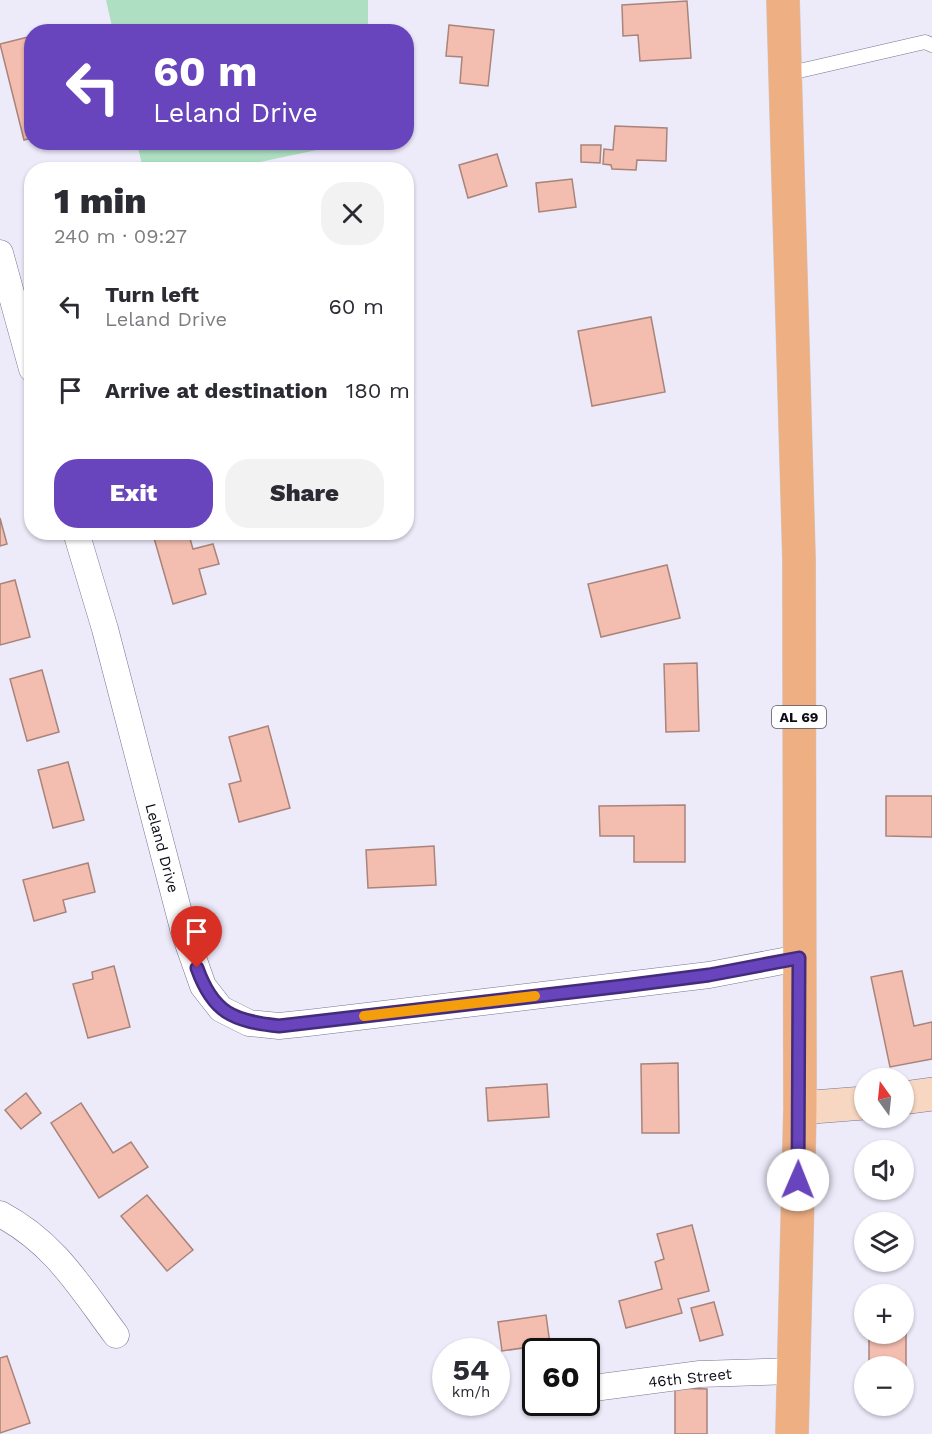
<!DOCTYPE html>
<html lang="en">
<head>
<meta charset="utf-8">
<style>
	body { margin:0; font-family:"Work Sans",sans-serif; background:#f2f2f3; color:#2b2b33; height:100vh; display:flex; flex-direction:column; font-size:22px; white-space:nowrap }
	* { box-sizing:border-box; margin:0 }
	p { font-size:20px; color:#7c7c81 }
	.icon { flex:none; width:33px; height:33px; fill:none; stroke:currentColor; stroke-width:2; stroke-linecap:round; stroke-linejoin:round }
	.map { position:relative; flex:1; overflow:hidden }
	.panel { position:absolute; left:24px; top:162px; width:390px; height:378px; display:flex; flex-direction:column; background:#fff; border-radius:24px; box-shadow:0 2px 4px #0004 }
	.panel>* { flex:none }
	.hud { position:absolute; left:24px; top:24px; width:390px; height:126px; border-radius:24px; box-shadow:0 2px 4px #0004; background:#6844bd; color:#fff; overflow:hidden }
	.needle { width:39px; rotate:345deg }
	.controls { position:absolute; left:854px; top:1068px; display:grid; gap:12px }
	.controls a { display:grid; place-items:center; width:60px; height:60px; border-radius:50%; background:#fff; box-shadow:0 2px 4px #0004; font-size:30px }
	.speed { position:absolute; left:432px; top:1338px; display:flex; gap:12px; font-size:30px; font-weight:700; text-align:center }
	.speed>* { display:grid; place-content:center; width:78px; height:78px; border-radius:50%; background:#fff; box-shadow:0 2px 4px #0004; line-height:1 }
	.speed small { font-size:15px; font-weight:400 }
	.speed .limit { border:3px solid #111; border-radius:9px; background:#fff; color:#111 }
	.pin { position:absolute; display:grid; place-items:center; width:51px; height:51px; color:#fff; margin:-62px -26px; border-radius:50% 50% 50% 0; rotate:-45deg; box-shadow:0 0 6px #0007 }
	.pin .icon { rotate:45deg }
	.me { position:absolute; width:66px; margin:-33px; rotate:1deg; stroke-linejoin:round; filter:drop-shadow(0 0 4px #0008) }
	.turn { display:flex; align-items:center; gap:21px; height:126px; padding:0 30px; font-size:27px }
	.turn .icon { width:78px; height:78px; stroke-width:2.5 }
	.turn b { display:block; font-size:42px; line-height:51px }
	.round { display:grid; place-items:center; flex:none; width:63px; height:63px; border-radius:24px; background:#f2f2f3 }
	.headline { display:flex; align-items:center; justify-content:space-between; height:102px; padding:0 30px }
	h1 { font-size:36px; font-weight:800; line-height:45px }
	.button { display:flex; gap:12px; margin-top:auto; padding:12px 30px }
	.button a { flex:1; height:69px; border-radius:24px; background:#6844bd; color:#fff; font-size:24px; font-weight:800; line-height:69px; text-align:center }
	.button a+a { background:#f2f2f3; color:#2b2b33 }
	ul { padding:0; list-style:none }
	li { display:flex; align-items:center; gap:18px; height:84px; padding:0 30px }
	li div { flex:1 }
	li b { display:block; font-size:22px }
	li em { font-style:normal }
	.map>svg:first-child { display:block }
	.green { fill:#aedfc3 }
	.building { fill:#f3bdaf; stroke:#a9847a; stroke-width:1.5 }
	.lines { fill:none; stroke-linecap:round; stroke-linejoin:round }
	.service-casing { stroke:#787494; stroke-width:15 }
	.minor-casing { stroke:#787494; stroke-width:27 }
	.secondary-casing { stroke:#787494; stroke-width:34 }
	.primary-casing { stroke:#cfced0; stroke-width:34 }
	.service { stroke:#fff; stroke-width:14 }
	.minor { stroke:#fff; stroke-width:26 }
	.secondary { stroke:#f7d7c1; stroke-width:33 }
	.primary { stroke:#eeaf83; stroke-width:33 }
	.route-casing { stroke:#442c7b; stroke-width:15 }
	.route { stroke:#6844bd; stroke-width:10 }
	.slow { stroke:#f59e0b; stroke-width:10 }
	.labels { text-anchor:middle; dominant-baseline:central; stroke-width:6; stroke-linejoin:round; paint-order:stroke }
	.shield { fill:#fff; stroke:#56545c; stroke-width:1.5 }
	.shield-label { font-size:14px; font-weight:bold; fill:#0d0b16 }
	.street-label { font-size:15px; fill:#0d0b16; stroke:#fff }
</style>
</head>
<body>
<div class="map">
<svg width="932" height="1434" viewBox="0 0 932 1434">
	<rect width="100%" height="100%" fill="#edebfa"/>
	<g class="green">
		<path d="M106,0H368V31H113Z"/>
		<path d="M137,143V142L350,143L226,169H143Z"/>
	</g>
	<g class="building">
		<path d="M687,1L691,58L640,61L638,35L623,36L622,5Z"/>
		<path d="M449,25L494,30L488,86L460,83L462,57L446,56Z"/>
		<path d="M32,36V138L24,140L0,44Z"/>
		<path d="M615,126L667,128L666,161L637,160L636,170L612,169L611,165L603,164L604,149L613,150Z"/>
		<path d="M581,145H601L600,163L581,162Z"/>
		<path d="M497,154L507,186L468,198L459,165Z"/>
		<path d="M572,179L576,207L539,212L536,183Z"/>
		<path d="M651,317L665,392L592,406L578,331Z"/>
		<path d="M0,518L7,544L0,546Z"/>
		<path d="M174,532H188L193,549L213,544L219,564L199,569L206,594L173,604L154,538Z"/>
		<path d="M667,565L680,618L601,637L588,584Z"/>
		<path d="M15,580L30,637L0,645V584Z"/>
		<path d="M697,663L699,731L666,732L664,664Z"/>
		<path d="M42,670L59,732L27,741L10,679Z"/>
		<path d="M268,726L290,808L239,822L229,784L241,781L229,737Z"/>
		<path d="M68,762L84,820L53,828L38,770Z"/>
		<path d="M886,796H932V837L886,836Z"/>
		<path d="M685,805V862H634V836H600L599,806Z"/>
		<path d="M434,846L436,885L368,888L366,850Z"/>
		<path d="M88,863L95,892L63,900L66,912L34,921L23,880Z"/>
		<path d="M114,966L130,1027L88,1038L73,984L93,979L92,972Z"/>
		<path d="M902,971L914,1026L932,1022V1059L890,1067L871,977Z"/>
		<path d="M678,1063L679,1133H642L641,1064Z"/>
		<path d="M547,1084L549,1117L488,1121L486,1088Z"/>
		<path d="M26,1093L41,1113L21,1129L5,1110Z"/>
		<path d="M81,1103L113,1153L131,1142L148,1167L99,1198L51,1123Z"/>
		<path d="M147,1195L193,1250L167,1271L121,1216Z"/>
		<path d="M692,1225L709,1291L678,1299L682,1313L626,1328L619,1301L662,1289L655,1262L664,1259L657,1234Z"/>
		<path d="M714,1302L723,1335L700,1341L691,1308Z"/>
		<path d="M546,1315L550,1344L502,1351L498,1322Z"/>
		<path d="M903,1324H906V1392H903V1366H869V1334H903Z"/>
		<path d="M7,1356L30,1423L0,1433V1358Z"/>
		<path d="M675,1388L707,1389V1434H675Z"/>
	</g>
	<g class="lines">
		<defs>
			<path id="service" d="M786,74L925,42L932,45"/>
			<g id="minor">
				<path d="M0,253L32,369"/>
				<path d="M76,532L105,629L184,932L203,986L221,1009L249,1023L279,1026L308,1023L709,975L799,958"/>
				<path d="M0,1214C55,1243 80,1287 116,1335"/>
				<path d="M586,1389L700,1374L793,1371"/>
			</g>
			<g id="secondary">
				<path d="M903,1098L932,1094"/>
				<path d="M800,1108L864,1103"/>
			</g>
			<path id="primary" d="M783,0L799,560L800,1108L792,1434"/>
		</defs>
		<use href="#service" class="service-casing"/>
		<use href="#minor" class="minor-casing"/>
		<use href="#secondary" class="secondary-casing"/>
		<use href="#primary" class="primary-casing"/>
		<use href="#service" class="service"/>
		<use href="#minor" class="minor"/>
		<use href="#secondary" class="secondary"/>
		<use href="#primary" class="primary"/>
	</g>
	<g class="lines">
		<defs>
			<path id="route" d="M197,968C213,1013 233,1021 279,1026L623,986L709,975L799,958L798,1180"/>
		</defs>
		<use href="#route" class="route-casing"/>
		<use href="#route" class="route"/>
		<path class="slow" d="M364,1016L535,996"/>
	</g>
	<g class="labels">
		<rect class="shield" x="772" y="706" width="54" height="22" rx="4.5"/>
		<g class="shield-label">
			<text x="799" y="717">AL 69</text>
		</g>
		<g class="street-label">
			<text transform="translate(162 848) rotate(75)">Leland Drive</text>
			<text transform="translate(690 1378) rotate(-6)">46th Street</text>
		</g>
	</g>
</svg>
<div class="controls">
<a><svg class="needle" viewBox="-14 -14 28 28"><path d="M0-13l5 13h-10z" fill="#e53935"/><path d="M0 13l5-13h-10z" fill="#7c7c81"/></svg></a>
<a><svg class="icon" aria-label="sound" viewBox="0 0 24 24"><path d="M4 9h4l5-4v14l-5-4H4zM17 9q2 3 0 6"/></svg></a>
<a><svg class="icon" aria-label="layers" viewBox="0 0 24 24"><path d="M12 4l9 5-9 5-9-5zM3 14l9 5 9-5"/></svg></a>
<a>+</a>
<a>−</a>
</div>
<div class="speed"><div>54<small>km/h</small></div><div class="limit">60</div></div>
<div class="pin" style="left:197px;top:968px;background:#d93025"><svg class="icon" aria-label="arrive" viewBox="0 0 24 24"><path d="M6 21V4h12l-3 4 3 4H6"/></svg></div>
<svg class="me" style="left:798px;top:1180px" viewBox="-20 -20 40 40"><circle r="19" fill="#fff"/><path d="M0-13L10 11 0 6-10 11z" fill="#6844bd"/></svg>
<div class="hud">
<div class="turn"><svg class="icon" aria-label="left" viewBox="0 0 24 24"><path d="M17 20v-9H6M10 6l-5 5 5 5"/></svg><div><b>60 m</b>Leland Drive</div></div>
</div>
<section class="panel">
<div class="headline"><div><h1>1 min</h1><p>240 m · 09:27</p></div><a class="round"><svg class="icon" aria-label="close" viewBox="0 0 24 24"><path d="M6 6l12 12M18 6L6 18"/></svg></a></div>
<ul>
<li><svg class="icon" aria-label="left" viewBox="0 0 24 24"><path d="M17 20v-9H6M10 6l-5 5 5 5"/></svg><div><b>Turn left</b><p>Leland Drive</p></div><em>60 m</em></li>
<li><svg class="icon" aria-label="arrive" viewBox="0 0 24 24"><path d="M6 21V4h12l-3 4 3 4H6"/></svg><div><b>Arrive at destination</b></div><em>180 m</em></li>
</ul>
<div class="button"><a>Exit</a><a>Share</a></div>
</section>
</div>
</body>
</html>
